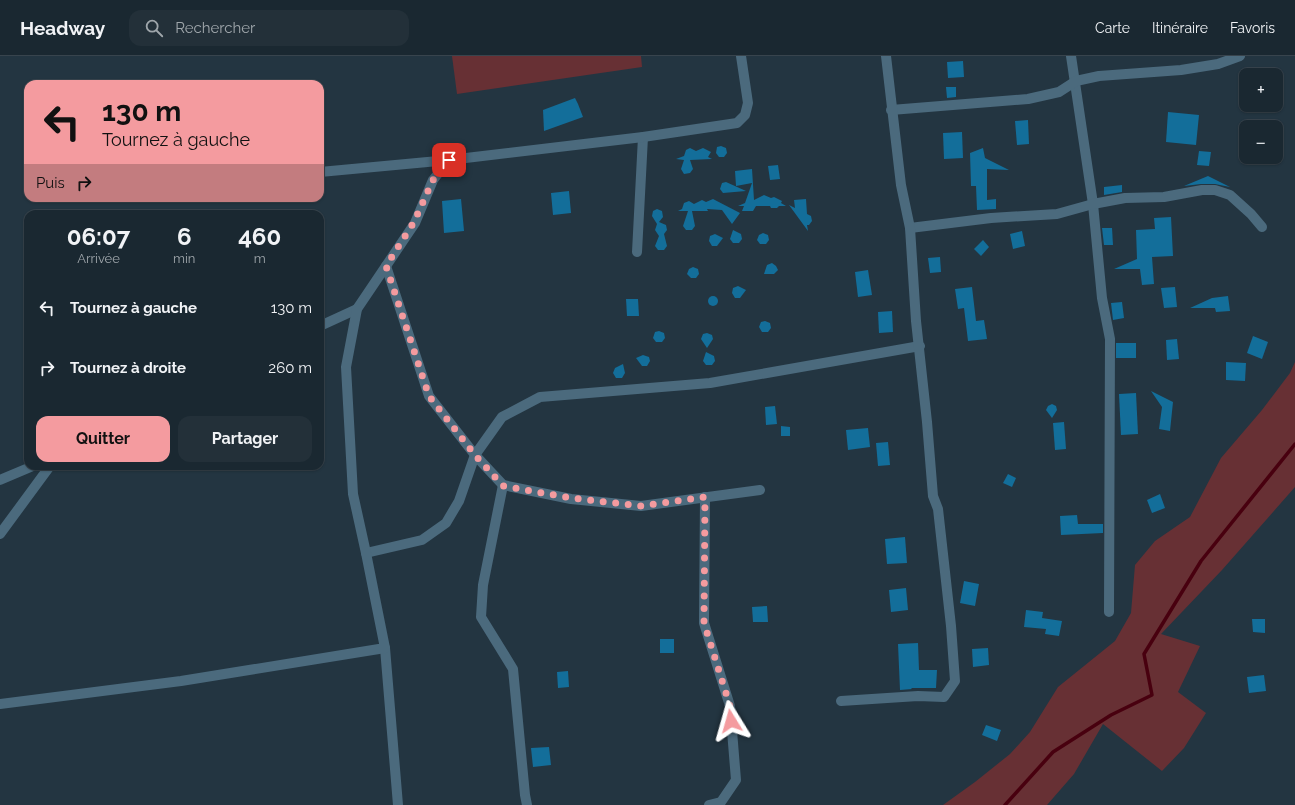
<!DOCTYPE html>
<html lang="fr">
<head>
<meta charset="utf-8">
<style>
	body { margin:0; font-family:Raleway,sans-serif; background:#233039; color:#f1f3f6; height:100vh; display:flex; flex-direction:column; font-size:15px; white-space:nowrap }
	* { box-sizing:border-box; margin:0 }
	p { font-size:13px; color:#9fa6ab }
	.icon { flex:none; width:22px; height:22px; fill:none; stroke:currentColor; stroke-width:2; stroke-linecap:round; stroke-linejoin:round }
	.map { position:relative; flex:1; overflow:hidden }
	.side { position:absolute; left:24px; top:154px; width:300px; height:260px; display:flex; flex-direction:column; background:#1a2831; border-radius:12px; box-shadow:0 1px 3px #0004,0 0 0 1px #38444d }
	.side>* { flex:none }
	.hud { position:absolute; left:24px; top:24px; width:300px; height:122px; border-radius:12px; box-shadow:0 1px 3px #0004,0 0 0 1px #38444d; background:#f49b9f; color:#111; overflow:hidden }
	.tools { position:absolute; left:1239px; top:12px; display:grid; gap:8px }
	.tools a { display:grid; place-items:center; width:44px; height:44px; border-radius:8px; background:#1a2831; box-shadow:0 1px 3px #0004,0 0 0 1px #38444d; font-size:20px }
	.pin { position:absolute; display:grid; place-items:center; width:34px; height:34px; color:#fff; margin:-17px; border-radius:8px; box-shadow:0 2px 6px #0006 }
	.me { position:absolute; width:44px; margin:-22px; rotate:352deg; stroke-linejoin:round; filter:drop-shadow(0 0 3px #0008) }
	.turn { display:flex; align-items:center; gap:14px; height:84px; padding:0 12px; font-size:18px }
	.turn .icon { width:52px; height:52px; stroke-width:2.5 }
	.turn b { display:block; font-size:28px; line-height:34px }
	.then { display:flex; align-items:center; height:38px; padding:0 12px; background:#0003; gap:8px; font-size:15px }
	.eta { display:flex; justify-content:space-evenly; align-items:center; height:68px; text-align:center }
	.eta b { font-size:24px; font-weight:700; line-height:28px }
	.action { display:flex; gap:8px; margin-top:auto; padding:8px 12px }
	.action a { flex:1; height:46px; border-radius:12px; background:#f49b9f; color:#111; font-size:16px; font-weight:700; line-height:46px; text-align:center }
	.action a+a { background:#233039; color:#f1f3f6 }
	ul { padding:0; list-style:none }
	li { display:flex; align-items:center; gap:12px; height:60px; padding:0 12px }
	li div { flex:1 }
	li b { display:block; font-size:15px }
	li em { font-style:normal }
	header { display:flex; align-items:center; gap:24px; box-sizing:border-box; height:56px; padding:0 20px; background:#1a2831; border-bottom:1px solid #38444d }
	header strong { font-size:19px }
	nav { display:flex; gap:22px; margin-inline-start:auto; font-size:14px }
	.search { width:280px; height:36px; background:#233039; display:flex; align-items:center; gap:10px; box-sizing:border-box; padding:0 14px; border-radius:12px; color:#9fa6ab; font-size:15px }
	.map>svg:first-child { display:block }
	.green { fill:#673034 }
	.lines { fill:none; stroke-linecap:round; stroke-linejoin:round }
	.stream { stroke:#48000f; stroke-width:3.5 }
	.building { fill:#136e9a }
	.minor { stroke:#4b6a7d; stroke-width:10 }
	.route { stroke:#f49b9f; stroke-width:7; stroke-dasharray:0 12.6 }
</style>
</head>
<body>
<header>
<strong>Headway</strong>
<div class="search"><svg class="icon" aria-label="search" viewBox="0 0 24 24"><circle cx="10" cy="10" r="6"/><path d="M15 15l6 6"/></svg>Rechercher</div>
<nav><a>Carte</a><a>Itinéraire</a><a>Favoris</a></nav>
</header>
<div class="map">
<svg width="1295" height="749" viewBox="0 0 1295 749">
	<rect width="100%" height="100%" fill="#233541"/>
	<g class="green">
		<path d="M452,0H641L642,11L457,38Z"/>
		<path d="M1295,306V431L1222,514L1161,578L1200,590L1178,636L1206,657L1184,692L1162,715L1103,668L1074,718L1047,749H943L975,726L1010,698L1030,676L1058,631L1115,585L1131,557L1135,509L1155,485L1190,461L1221,402L1262,354L1290,317Z"/>
	</g>
	<g class="lines">
		<path class="stream" d="M1005,749L1053,696L1111,659L1152,639L1144,598L1201,505L1295,388"/>
	</g>
	<g class="building">
		<path d="M963,5L964,21L948,22L947,6Z"/>
		<path d="M946,31H956V41L947,42Z"/>
		<path d="M575,42L578,48L583,61L544,75L543,54Z"/>
		<path d="M1168,56L1199,59L1196,89L1166,86Z"/>
		<path d="M1028,64L1029,88L1017,89L1015,65Z"/>
		<path d="M962,76L963,102L944,103L943,77Z"/>
		<path d="M721,90L726,92L727,97L724,101H719L716,97L717,91Z"/>
		<path d="M690,92L696,95L703,92L711,96L708,101L712,103L690,104L693,113L690,117L684,118L681,113L684,104L676,103L684,100L686,94Z"/>
		<path d="M983,92L985,102L1009,114L987,113V144L996,143V153L977,154L976,130H971L970,97Z"/>
		<path d="M1199,95L1211,96L1209,110L1197,109Z"/>
		<path d="M778,109L780,123L770,124L768,110Z"/>
		<path d="M752,113L754,144L764,139L771,142L774,141L782,145L781,147L786,150H779L777,152H771L770,150H756L753,155H742L744,150H738L745,147L752,127L736,130L735,115Z"/>
		<path d="M1208,120L1230,131L1215,128H1201L1184,130Z"/>
		<path d="M726,126L746,135L723,137L720,133L722,127Z"/>
		<path d="M1122,129V136L1104,139V131Z"/>
		<path d="M569,135L571,157L553,159L551,137Z"/>
		<path d="M461,143L464,175L444,177L442,145Z"/>
		<path d="M713,143L740,157L732,168L722,154L707,153L708,155H692L695,170L692,174H686L683,170L688,155H678L682,153L684,147L689,145L694,148L702,144L706,146Z"/>
		<path d="M806,143L807,158L811,160L812,165L809,169H807L808,175L789,149L795,152L794,144Z"/>
		<path d="M657,153L662,155L663,161L659,166L666,169L667,174L664,178L667,190L664,194H658L655,190L659,180L655,174L657,168L652,160L653,155Z"/>
		<path d="M1171,161L1173,200L1152,201L1154,228L1142,229L1140,213H1114L1137,203L1136,174L1155,173L1154,162Z"/>
		<path d="M1102,172H1112L1113,189H1104Z"/>
		<path d="M733,174L741,178L742,183L739,187H733L730,183Z"/>
		<path d="M1022,175L1025,190L1013,193L1010,178Z"/>
		<path d="M763,177L768,179L769,184L766,188H760L757,184L759,179Z"/>
		<path d="M715,178L723,182L717,190H712L709,185L710,180Z"/>
		<path d="M983,184L989,191L981,200L974,193Z"/>
		<path d="M940,201L941,216L930,217L928,202Z"/>
		<path d="M772,207L776,210L778,214L774,218H764L767,209Z"/>
		<path d="M693,211L698,213L699,218L696,222H691L687,218L689,213Z"/>
		<path d="M868,214L872,239L858,241L855,216Z"/>
		<path d="M738,230L746,234L740,242H735L732,237L733,232Z"/>
		<path d="M972,231L976,265L984,264L987,283L968,285L964,252L958,253L955,233Z"/>
		<path d="M1175,231L1177,251L1164,252L1161,232Z"/>
		<path d="M1228,240L1230,255L1216,256L1215,252H1190L1212,242Z"/>
		<circle cx="713" cy="245" r="5"/>
		<path d="M626,243H638L639,260H627Z"/>
		<path d="M1122,246L1124,262L1113,264L1111,247Z"/>
		<path d="M892,255L893,276L879,277L878,256Z"/>
		<path d="M765,265L770,267L771,272L768,276H762L759,271L761,266Z"/>
		<path d="M659,275L664,277L665,282L662,286H656L653,282L655,276Z"/>
		<path d="M707,277L712,279L713,283L707,292L701,283L703,278Z"/>
		<path d="M1253,280L1268,286L1262,303L1247,297Z"/>
		<path d="M1177,283L1179,303L1167,304L1166,284Z"/>
		<rect x="1116" y="287" width="20" height="15"/>
		<path d="M706,296L714,300L715,305L712,309H706L703,305Z"/>
		<path d="M643,299L649,301L650,305L647,310H642L636,302Z"/>
		<path d="M1226,306L1246,307L1245,325L1226,324Z"/>
		<path d="M623,308L625,317L622,322H616L613,317L615,312Z"/>
		<path d="M1151,335L1173,346L1170,375L1159,373L1162,351Z"/>
		<path d="M1136,337L1138,378L1121,379L1119,338Z"/>
		<path d="M1052,348L1056,350L1057,354L1052,362L1046,354L1048,350Z"/>
		<path d="M775,350L777,368L766,369L765,351Z"/>
		<path d="M1064,366L1066,393L1055,394L1053,367Z"/>
		<path d="M781,370L790,371V380H781Z"/>
		<path d="M868,372L870,391L848,394L846,374Z"/>
		<path d="M888,386L890,409L878,410L876,387Z"/>
		<path d="M1008,418L1016,422L1012,431L1003,427Z"/>
		<path d="M1160,438L1165,452L1152,457L1147,444Z"/>
		<path d="M1077,459L1078,468H1103V477L1061,479L1060,460Z"/>
		<path d="M905,481L907,507L887,508L885,483Z"/>
		<path d="M964,525L979,528L975,550L960,547Z"/>
		<path d="M906,532L908,554L891,556L889,534Z"/>
		<path d="M767,550L768,566H753L752,551Z"/>
		<path d="M1026,554L1043,556L1042,562L1062,565L1059,580L1045,578L1046,573L1024,571Z"/>
		<path d="M1252,563H1265V577L1253,576Z"/>
		<rect x="660" y="583" width="14" height="14"/>
		<path d="M918,587L919,614H937L936,632H911L912,633L900,634L898,588Z"/>
		<path d="M988,592L989,609L973,611L972,593Z"/>
		<path d="M568,615L569,631L558,632L557,616Z"/>
		<path d="M1264,619L1266,635L1249,637L1247,621Z"/>
		<path d="M986,669L1001,674L997,685L982,679Z"/>
		<path d="M549,691L551,709L533,711L531,692Z"/>
	</g>
	<g class="lines">
		<g class="minor">
			<path d="M1071,0L1093,148L1102,242L1110,283L1109,556"/>
			<path d="M891,54L1028,43L1059,36L1076,25L1099,20L1181,14L1218,8L1240,0"/>
			<path d="M320,116L449,104"/>
			<path d="M910,172L991,162L1057,158L1093,148L1125,142L1164,141L1202,134H1215L1230,139L1251,158L1262,171"/>
			<path d="M637,196L643,81"/>
			<path d="M386,210L429,340L475,399L503,429L571,443L641,450L760,434"/>
			<path d="M320,270L357,253"/>
			<path d="M0,424L33,410"/>
			<path d="M503,429L483,529L481,561L513,613L525,739L527,749"/>
			<path d="M705,441L704,567L730,650L736,724L721,746L709,749"/>
			<path d="M0,478L50,410"/>
			<path d="M366,497L422,484L446,467L459,445L475,399L502,361L540,341L710,327L920,290"/>
			<path d="M385,592L398,749"/>
			<path d="M841,645L918,640L944,641L955,625L951,570L938,453L933,440L927,366L916,265L910,172L901,129L886,0"/>
			<path d="M0,648L181,625L385,592L366,497L353,438L346,311L357,253L415,167L433,124L449,104L643,81L737,67L745,59L748,47L741,0"/>
		</g>
	</g>
	<g class="lines">
		<path class="route" d="M449,104L433,124L414,166L386,210L429,340L475,399L503,430L571,442L641,450L705,441L704,567L730,650L731,665"/>
	</g>
</svg>
<div class="tools">
<a>+</a>
<a>−</a>
</div>
<div class="pin" style="left:449px;top:104px;background:#d93025"><svg class="icon" aria-label="arrive" viewBox="0 0 24 24"><path d="M6 21V4h12l-3 4 3 4H6"/></svg></div>
<svg class="me" style="left:731px;top:665px" viewBox="-20 -20 40 40"><path d="M0-17L14 15 0 8-14 15z" fill="#f49b9f" stroke="#fff" stroke-width="4"/></svg>
<div class="hud">
<div class="turn"><svg class="icon" aria-label="left" viewBox="0 0 24 24"><path d="M17 20v-9H6M10 6l-5 5 5 5"/></svg><div><b>130 m</b>Tournez à gauche</div></div>
<div class="then">Puis<svg class="icon" aria-label="right" viewBox="0 0 24 24"><path d="M7 20v-9h11M14 6l5 5-5 5"/></svg></div>
</div>
<section class="side">
<div class="eta">
<div><b>06:07</b><p>Arrivée</p></div>
<div><b>6</b><p>min</p></div>
<div><b>460</b><p>m</p></div>
</div>
<ul>
<li><svg class="icon" aria-label="left" viewBox="0 0 24 24"><path d="M17 20v-9H6M10 6l-5 5 5 5"/></svg><div><b>Tournez à gauche</b></div><em>130 m</em></li>
<li><svg class="icon" aria-label="right" viewBox="0 0 24 24"><path d="M7 20v-9h11M14 6l5 5-5 5"/></svg><div><b>Tournez à droite</b></div><em>260 m</em></li>
</ul>
<div class="action"><a>Quitter</a><a>Partager</a></div>
</section>
</div>
</body>
</html>
